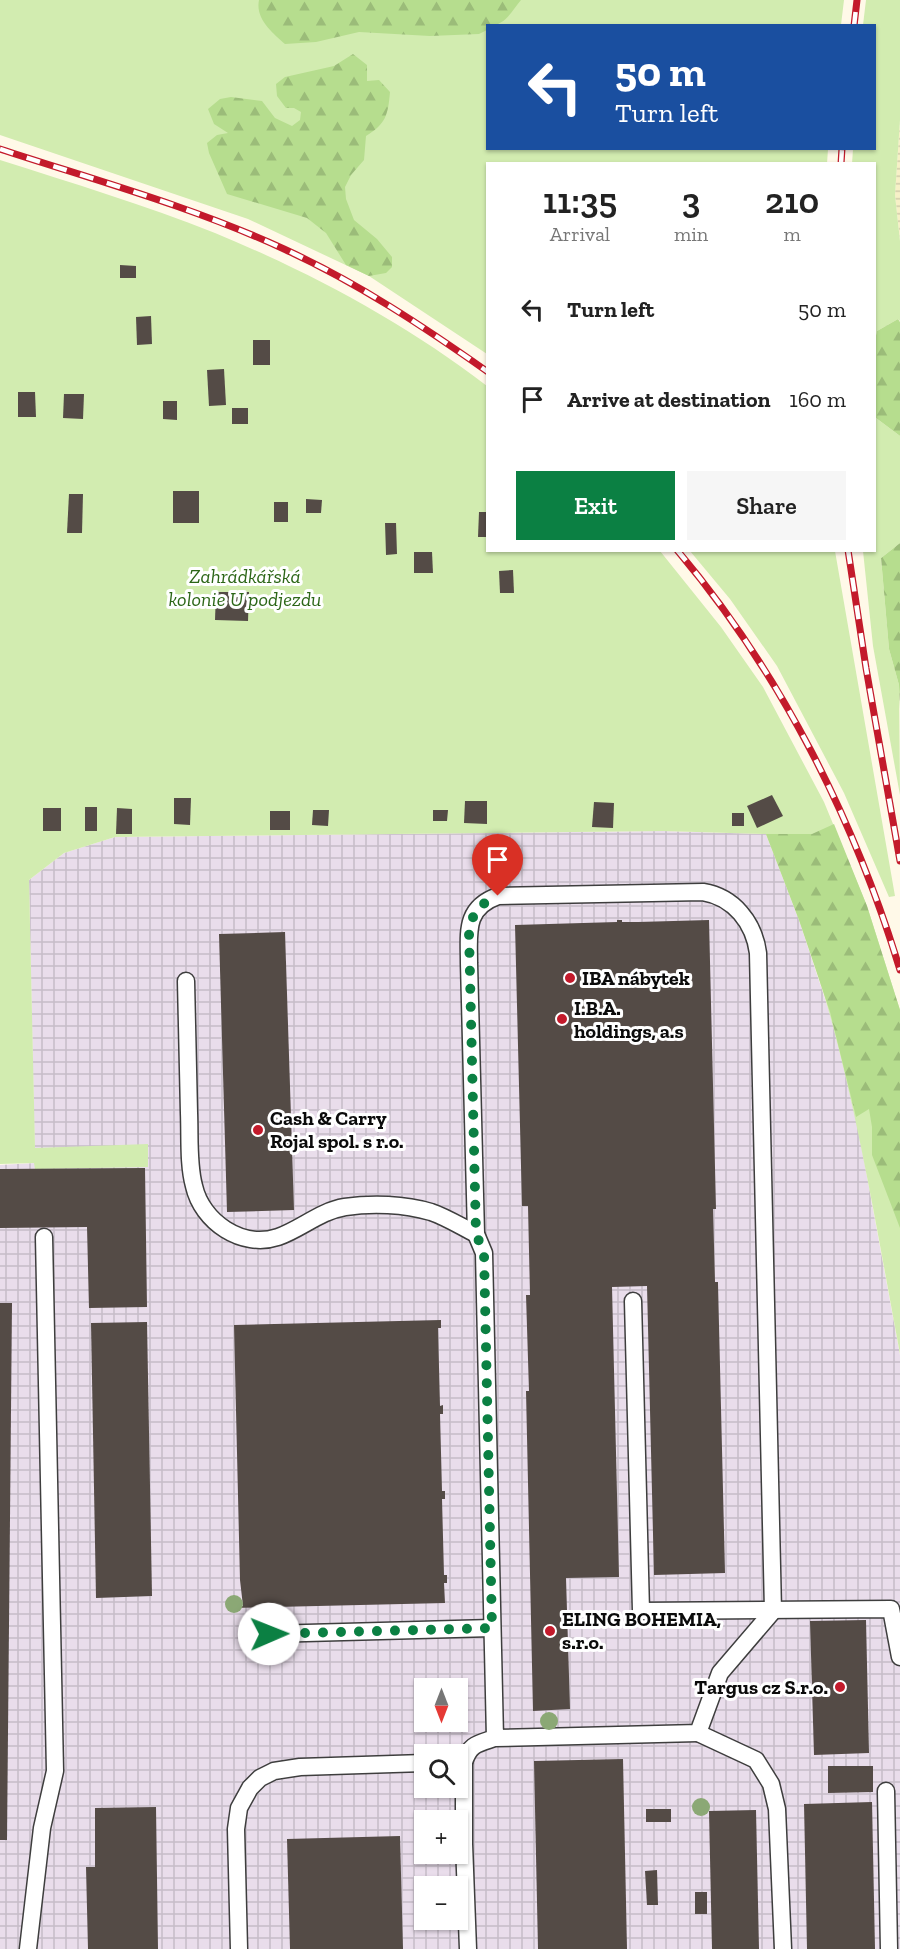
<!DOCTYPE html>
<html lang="en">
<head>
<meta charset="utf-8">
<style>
	body { margin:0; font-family:"Zilla Slab",serif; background:#f6f6f6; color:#222; height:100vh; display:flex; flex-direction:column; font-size:22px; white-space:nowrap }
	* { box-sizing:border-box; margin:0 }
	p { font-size:20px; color:#767676 }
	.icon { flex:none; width:33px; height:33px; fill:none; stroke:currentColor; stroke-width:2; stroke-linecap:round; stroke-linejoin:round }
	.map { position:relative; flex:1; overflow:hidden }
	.drawer { position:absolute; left:486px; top:162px; width:390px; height:390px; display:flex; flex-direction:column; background:#fff; border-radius:0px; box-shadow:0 2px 4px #0004 }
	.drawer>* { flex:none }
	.top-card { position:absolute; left:486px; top:24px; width:390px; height:126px; border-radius:0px; box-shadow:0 2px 4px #0004; background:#1a4fa0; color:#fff; overflow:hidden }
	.needle { width:39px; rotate:180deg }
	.buttons { position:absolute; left:414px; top:1678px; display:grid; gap:12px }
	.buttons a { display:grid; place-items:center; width:54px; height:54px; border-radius:0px; background:#fff; box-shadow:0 2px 4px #0004; font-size:30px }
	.pin { position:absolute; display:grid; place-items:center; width:51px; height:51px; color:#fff; margin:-62px -26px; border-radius:50% 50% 50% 0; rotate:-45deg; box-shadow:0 0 6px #0007 }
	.pin .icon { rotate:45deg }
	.me { position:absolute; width:66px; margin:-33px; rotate:89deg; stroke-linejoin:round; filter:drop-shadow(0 0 4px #0008) }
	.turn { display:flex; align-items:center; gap:21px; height:126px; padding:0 30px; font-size:27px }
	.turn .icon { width:78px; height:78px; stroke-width:2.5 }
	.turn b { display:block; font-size:42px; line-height:51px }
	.eta { display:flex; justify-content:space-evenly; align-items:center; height:102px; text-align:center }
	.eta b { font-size:36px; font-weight:600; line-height:42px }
	.cta { display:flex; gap:12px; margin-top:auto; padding:12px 30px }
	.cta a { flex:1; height:69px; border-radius:0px; background:#0b8043; color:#fff; font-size:24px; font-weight:600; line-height:69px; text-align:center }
	.cta a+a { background:#f6f6f6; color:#222 }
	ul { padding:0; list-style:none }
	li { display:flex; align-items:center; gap:18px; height:90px; padding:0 30px }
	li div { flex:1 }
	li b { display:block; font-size:22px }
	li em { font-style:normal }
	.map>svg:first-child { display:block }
	.industrial { fill:url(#industrial-grid); fill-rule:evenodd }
	.farmland { fill:url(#farmland-rules) }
	.green { fill:#d2ecb0 }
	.forest { fill:url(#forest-firs) }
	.building { fill:#544b46 }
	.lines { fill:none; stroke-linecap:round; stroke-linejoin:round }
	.lane-casing { stroke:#3e3e3e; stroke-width:19 }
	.lane { stroke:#fff; stroke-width:16 }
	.rail-casing { stroke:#c31a2b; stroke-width:7 }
	.rail { stroke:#fff; stroke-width:4.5; stroke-dasharray:14; stroke-linecap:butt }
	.tree { fill:#8ba875 }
	.route { stroke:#0b8043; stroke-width:10; stroke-dasharray:0 18 }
	.poi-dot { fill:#c31a2b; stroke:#fff; stroke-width:2 }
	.labels { text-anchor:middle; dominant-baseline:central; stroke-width:6; stroke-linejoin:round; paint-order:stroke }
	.park-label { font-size:20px; font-style:italic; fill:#2c6617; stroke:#fff }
	.poi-label { font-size:20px; font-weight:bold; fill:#0b0b0b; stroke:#fff; text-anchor:start }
</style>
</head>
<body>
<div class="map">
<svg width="900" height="1949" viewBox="0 0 900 1949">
	<defs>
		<pattern id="industrial-grid" width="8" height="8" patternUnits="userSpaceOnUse" patternTransform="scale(1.5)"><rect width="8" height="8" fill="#e9ddeb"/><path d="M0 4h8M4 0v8" fill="none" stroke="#c6bcc8"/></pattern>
		<pattern id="farmland-rules" width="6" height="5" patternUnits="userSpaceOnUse" patternTransform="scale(1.5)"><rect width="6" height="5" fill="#f7f0c7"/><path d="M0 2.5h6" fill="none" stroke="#d2ccaa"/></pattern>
		<pattern id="forest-firs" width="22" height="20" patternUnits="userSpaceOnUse" patternTransform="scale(1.5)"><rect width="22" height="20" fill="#b6dd8e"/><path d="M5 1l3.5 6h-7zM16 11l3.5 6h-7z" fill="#9bbc79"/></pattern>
	</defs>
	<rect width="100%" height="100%" fill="#fff9e8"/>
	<path class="industrial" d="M663,831L766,834L799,920L831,1017L856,1117L900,1355V1949H0V1165L35,1163L29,880L64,853L115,837ZM424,1689H458V1722H424ZM424,1755H458V1788H424ZM424,1821H458V1854H424ZM424,1887H458V1920H424Z"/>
	<path class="farmland" d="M900,120V240L895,195Z"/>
	<g class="green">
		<path d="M0,0H844L841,25L488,26V148L828,149L827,164H488L487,354L369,276L248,219L0,135Z"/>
		<path d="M866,0H900V120L895,195L900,241V321L898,319L877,331L875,344L874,164H852L853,149L874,148V26L863,25Z"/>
		<path d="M0,160C72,183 145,205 215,233C312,273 405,323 487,386L488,550L660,551L721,627L763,687L824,802L867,906L900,1010V1354C879,1242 861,1130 831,1019C814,956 790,895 766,834L663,831L115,837L64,853L29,880L35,1148L148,1144V1167L35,1169L34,1163L0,1164Z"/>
		<path d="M875,414L876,418L900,436V543L881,558L889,649L899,685L900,795L873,646L863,551L874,550Z"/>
		<path d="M690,551H835L895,896L889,897L844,793L777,666L730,599Z"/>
	</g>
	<g class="forest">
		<path d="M259,0H521C511,12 505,26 488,26L487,30L479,34L430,36L359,32L316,42L285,44C273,33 255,19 259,0Z"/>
		<path d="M353,54L367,65V81L379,80L390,92C388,115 386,124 366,136L364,160L351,175L345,187L346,199L354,220L377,239L392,257V267L386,273L369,276L346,265L326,233L307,218L227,194L209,153L207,143L217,135L228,133L214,124L208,109L220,99L231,97L262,101L275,118L292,126L300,120L301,112L294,108H286L277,96L276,84L285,77L334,66Z"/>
		<path d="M898,319L900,322V436L876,418L874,414V344L877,331Z"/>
		<path d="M900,543V709L899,685L889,649L881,558Z"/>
		<path d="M834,824L867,906L900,1010V1228L872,1155V1127L869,1109L856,1117L830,1012L799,920L766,834H812Z"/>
	</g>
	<g class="building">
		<path d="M120,265L136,266V278H120Z"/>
		<path d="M151,316L152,344L137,345L136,317Z"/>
		<rect x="253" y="340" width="17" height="25"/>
		<path d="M224,369L226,405L209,406L207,370Z"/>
		<path d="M18,392H35L36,417H18Z"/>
		<path d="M64,394H84L83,419L63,418Z"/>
		<path d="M163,401H177V420L163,419Z"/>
		<rect x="232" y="408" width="16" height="16"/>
		<rect x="173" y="491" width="26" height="32"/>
		<path d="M69,494H83L82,533H67Z"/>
		<path d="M306,499L322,500L321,513H306Z"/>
		<rect x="274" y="502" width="14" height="20"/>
		<path d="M479,512H488V537H478Z"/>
		<path d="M385,523H396L397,554L386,555Z"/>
		<path d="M414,552H432L433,573H414Z"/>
		<path d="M513,570L514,593H500L499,571Z"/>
		<path d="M216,592H249L248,621L215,620Z"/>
		<path d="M772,795L783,816L757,828L747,806Z"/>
		<path d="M174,798H191L190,825L174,824Z"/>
		<path d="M465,801H487V824L464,823Z"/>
		<path d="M594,802L614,803L613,828L592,827Z"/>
		<rect x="85" y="807" width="12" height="24"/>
		<rect x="43" y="808" width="18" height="23"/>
		<path d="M117,808L132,809V834H116Z"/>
		<path d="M313,810H329L328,826L312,825Z"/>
		<path d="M433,810H448L447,821H433Z"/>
		<rect x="270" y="811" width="20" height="19"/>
		<rect x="732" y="813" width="12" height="13"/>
		<path d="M617,920H622V922H638L709,920L716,1209H713L715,1282H718V1284L725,1573L654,1575L647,1286L612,1287L619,1577L566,1578L570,1709L533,1711L526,1391H529L526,1295H530L528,1206H522L515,925L617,922Z"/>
		<path d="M285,932L294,1210L227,1212L219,934Z"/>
		<path d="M145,1168L147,1307L89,1308L87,1227L0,1228V1169Z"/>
		<path d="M0,1303H12L7,1840H0Z"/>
		<path d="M441,1320V1328H438L440,1406L443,1405V1414H440L442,1491H445V1499H442L444,1575H447V1583H444L445,1603L230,1608V1606H243L240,1580L234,1325Z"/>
		<path d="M147,1322L152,1596L96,1598L91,1323Z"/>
		<path d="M866,1620L869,1753L814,1755L810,1621Z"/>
		<path d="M623,1759L627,1949H538L534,1761Z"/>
		<path d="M828,1766H873V1792L828,1793Z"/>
		<path d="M872,1802L875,1949H807L804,1804Z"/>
		<path d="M156,1807L158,1949H88L86,1867H95V1808Z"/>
		<rect x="646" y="1809" width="25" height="13"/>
		<path d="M756,1810L759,1949H712L709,1811Z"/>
		<path d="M400,1836L403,1949H290L287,1839Z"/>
		<path d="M657,1870L658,1905H647L645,1871Z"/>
		<rect x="695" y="1892" width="12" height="22"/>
	</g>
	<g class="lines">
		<defs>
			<g id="lane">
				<path d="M186,981C187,1025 188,1069 189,1113C190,1137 188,1164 194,1186C202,1222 242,1249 278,1237C301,1229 320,1211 345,1207C372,1203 404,1204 431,1212C446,1217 462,1227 476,1234"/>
				<path d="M633,1301L641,1611L891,1609L900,1657"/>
				<path d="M269,1634L492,1628"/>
				<path d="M698,1733L756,1760L771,1784L777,1809L783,1949"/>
				<path d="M458,1762H464V1844L468,1949"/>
				<path d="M464,1762C470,1744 477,1744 495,1738L698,1733L720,1673L773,1611L758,953C754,923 734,897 703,892L498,896C464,908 469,933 469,963L476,1234L484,1253L495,1738"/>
				<path d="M886,1791L889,1949"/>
				<path d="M28,1949L42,1828L55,1771L44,1237"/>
				<path d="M239,1949L236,1829L239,1808L250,1788L260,1778L274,1771L300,1767L424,1763"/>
			</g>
		</defs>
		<use href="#lane" class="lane-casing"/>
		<use href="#lane" class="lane"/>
		<defs>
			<g id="rail">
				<path d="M854,26L857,0"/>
				<path d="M0,149C95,180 193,207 284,249C356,282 423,326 488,372"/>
				<path d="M841,164L842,148"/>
				<path d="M677,550C780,672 854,818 900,970"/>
				<path d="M848,550L866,668L900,861"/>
			</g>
		</defs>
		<use href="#rail" class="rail-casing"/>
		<use href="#rail" class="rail"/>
	</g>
	<g class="tree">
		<circle cx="234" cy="1604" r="9"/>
		<circle cx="549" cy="1721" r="9"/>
		<circle cx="701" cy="1807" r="9"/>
	</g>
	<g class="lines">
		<path class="route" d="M269,1634L492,1628L484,1253L476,1234L469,933C471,914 480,903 498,896"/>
	</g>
	<g class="poi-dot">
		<circle cx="570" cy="978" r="6"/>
		<circle cx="562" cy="1019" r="6"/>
		<circle cx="258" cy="1130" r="6"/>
		<circle cx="550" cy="1631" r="6"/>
		<circle cx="840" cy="1687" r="6"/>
	</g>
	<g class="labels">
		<g class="park-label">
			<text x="245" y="576">Zahrádkářská<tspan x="245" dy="23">kolonie U podjezdu</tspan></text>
		</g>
		<g class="poi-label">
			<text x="582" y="978">IBA nábytek</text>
			<text x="574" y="1008">I.B.A.<tspan x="574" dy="23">holdings, a.s</tspan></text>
			<text x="270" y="1118">Cash &amp; Carry<tspan x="270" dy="23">Rojal spol. s r.o.</tspan></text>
			<text x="562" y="1619">ELING BOHEMIA,<tspan x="562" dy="23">s.r.o.</tspan></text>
			<text x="828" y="1687" text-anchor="end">Targus cz S.r.o.</text>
		</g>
	</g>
</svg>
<div class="buttons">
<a><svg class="needle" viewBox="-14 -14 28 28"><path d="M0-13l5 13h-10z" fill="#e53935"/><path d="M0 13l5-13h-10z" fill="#767676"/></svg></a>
<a><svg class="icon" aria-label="search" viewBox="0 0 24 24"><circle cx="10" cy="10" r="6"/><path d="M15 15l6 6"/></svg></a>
<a>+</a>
<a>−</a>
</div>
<div class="pin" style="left:498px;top:896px;background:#d93025"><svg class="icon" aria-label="arrive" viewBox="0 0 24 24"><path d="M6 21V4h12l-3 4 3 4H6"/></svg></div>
<svg class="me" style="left:269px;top:1634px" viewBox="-20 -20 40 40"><circle r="19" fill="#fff"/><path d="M0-13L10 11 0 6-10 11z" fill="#0b8043"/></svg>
<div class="top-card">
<div class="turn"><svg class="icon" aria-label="left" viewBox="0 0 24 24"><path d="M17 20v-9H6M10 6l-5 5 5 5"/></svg><div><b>50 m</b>Turn left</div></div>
</div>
<section class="drawer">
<div class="eta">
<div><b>11:35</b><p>Arrival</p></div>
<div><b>3</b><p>min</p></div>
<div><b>210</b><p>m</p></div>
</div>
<ul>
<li><svg class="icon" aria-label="left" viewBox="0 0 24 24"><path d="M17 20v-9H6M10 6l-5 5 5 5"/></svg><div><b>Turn left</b></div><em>50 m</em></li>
<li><svg class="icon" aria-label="arrive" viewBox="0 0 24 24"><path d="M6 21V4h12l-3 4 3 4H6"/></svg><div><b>Arrive at destination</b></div><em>160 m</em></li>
</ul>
<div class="cta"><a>Exit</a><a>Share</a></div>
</section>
</div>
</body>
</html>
